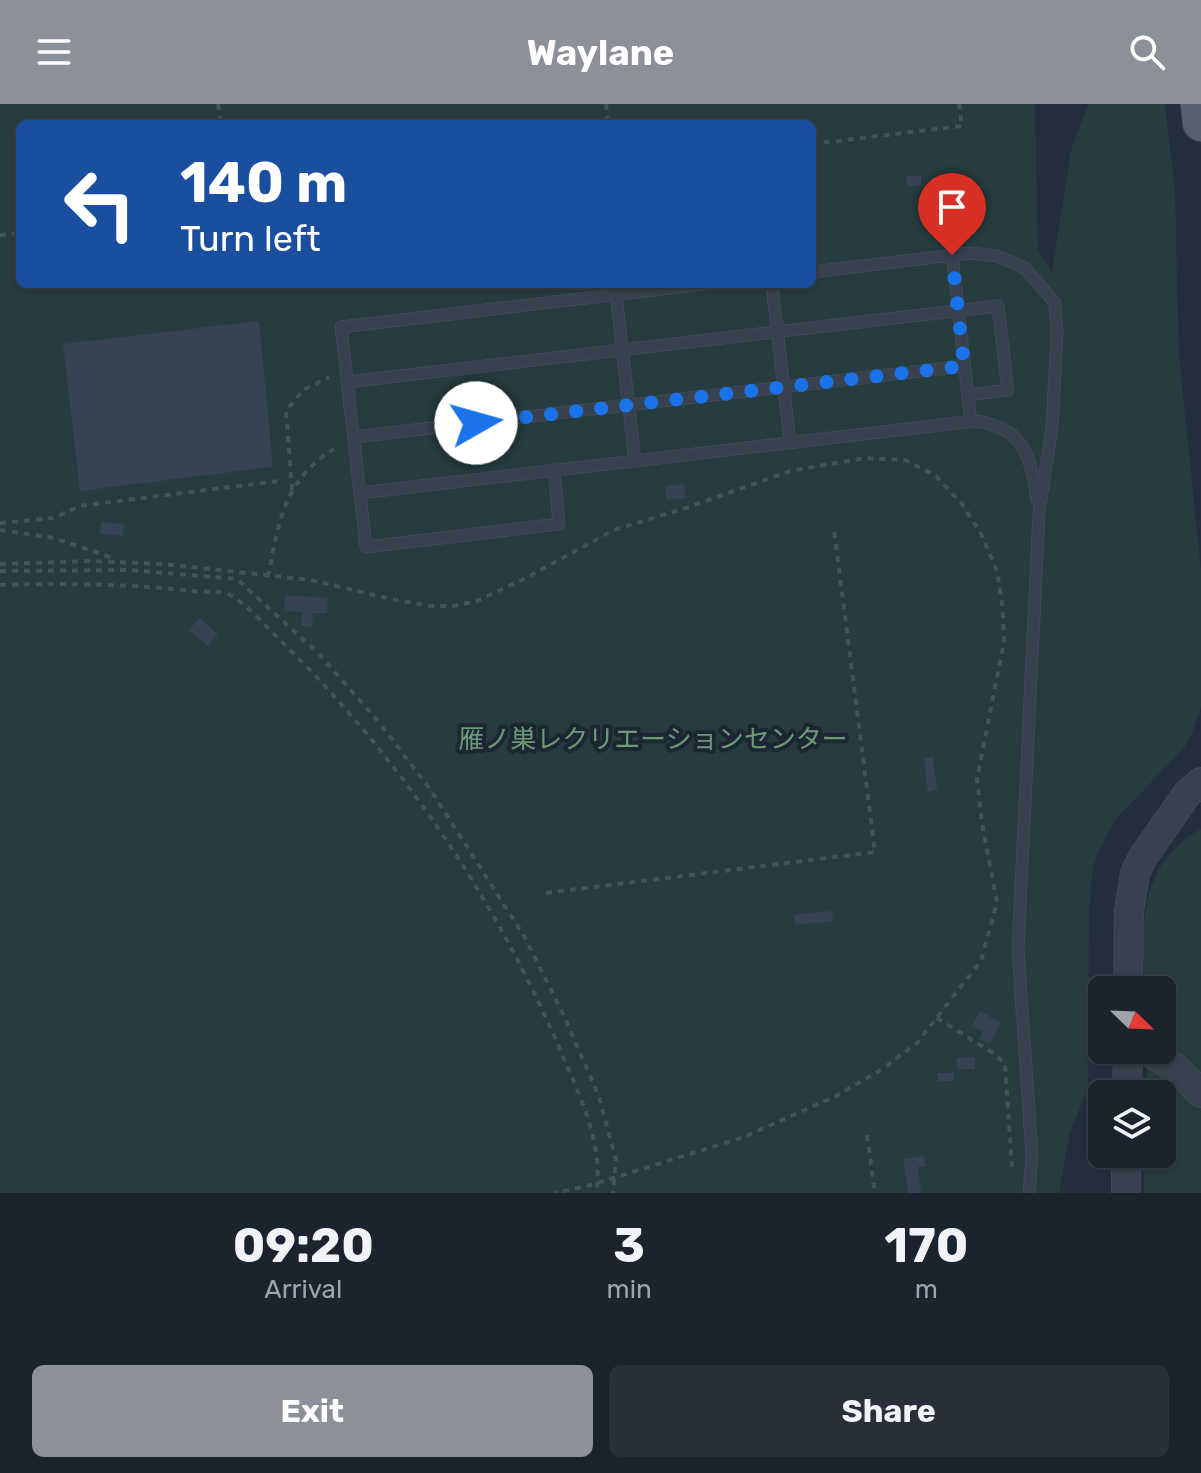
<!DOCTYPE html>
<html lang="en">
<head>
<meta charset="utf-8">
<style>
	body { margin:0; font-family:Rubik,"Noto Sans JP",sans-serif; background:#282f3a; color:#f1f3f6; height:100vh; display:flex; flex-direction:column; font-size:30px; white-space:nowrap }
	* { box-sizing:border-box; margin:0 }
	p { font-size:26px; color:#a0a4aa }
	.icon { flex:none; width:44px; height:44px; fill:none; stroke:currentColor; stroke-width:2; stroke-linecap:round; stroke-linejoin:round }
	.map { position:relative; height:1089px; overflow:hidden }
	.panel { display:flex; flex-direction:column; background:#1b232e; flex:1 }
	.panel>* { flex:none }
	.banner { position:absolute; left:16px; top:16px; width:800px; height:168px; border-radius:12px; box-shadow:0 2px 6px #0004,0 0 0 2px #39404a; background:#1a4fa0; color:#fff; overflow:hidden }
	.needle { width:52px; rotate:113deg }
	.buttons { position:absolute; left:1088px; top:872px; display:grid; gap:16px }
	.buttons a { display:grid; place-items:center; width:88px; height:88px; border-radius:12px; background:#1b232e; box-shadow:0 2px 6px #0004,0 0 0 2px #39404a; font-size:40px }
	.pin { position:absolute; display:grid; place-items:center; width:68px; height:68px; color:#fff; margin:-82px -34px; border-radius:50% 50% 50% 0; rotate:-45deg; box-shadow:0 0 8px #0007 }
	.pin .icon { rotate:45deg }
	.me { position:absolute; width:88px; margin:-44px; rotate:83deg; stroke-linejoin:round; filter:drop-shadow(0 0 6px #0008) }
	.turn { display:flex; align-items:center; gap:28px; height:168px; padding:0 32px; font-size:36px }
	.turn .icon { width:104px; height:104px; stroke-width:2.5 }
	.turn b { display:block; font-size:56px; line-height:68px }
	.eta { display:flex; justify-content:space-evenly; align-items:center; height:136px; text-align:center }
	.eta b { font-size:48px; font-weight:700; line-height:56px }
	.button { display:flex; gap:16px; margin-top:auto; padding:16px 32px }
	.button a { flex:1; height:92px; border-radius:12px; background:#8c9099; color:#fff; font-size:32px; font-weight:700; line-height:92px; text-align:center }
	.button a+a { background:#282f3a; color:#f1f3f6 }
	header { display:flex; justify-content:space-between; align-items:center; height:104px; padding:0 32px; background:#8c9099; color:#fff; font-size:36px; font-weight:700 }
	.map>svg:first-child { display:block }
	.green { fill:#263c3f; fill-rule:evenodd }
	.building { fill:#364354 }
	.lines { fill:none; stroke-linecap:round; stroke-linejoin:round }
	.service-casing { stroke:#414a57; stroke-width:13 }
	.tertiary-casing { stroke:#414a57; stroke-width:30 }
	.primary-casing { stroke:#414a57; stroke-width:38 }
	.path { stroke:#3f5557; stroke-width:4; stroke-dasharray:6 6; stroke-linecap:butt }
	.service { stroke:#38414e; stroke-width:11 }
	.tertiary { stroke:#38414e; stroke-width:28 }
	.primary { stroke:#56606e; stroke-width:36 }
	.route { stroke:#1a73e8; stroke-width:14; stroke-dasharray:0 25.2 }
	.labels { text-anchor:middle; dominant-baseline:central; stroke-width:8; stroke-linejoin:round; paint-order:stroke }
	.park-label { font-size:26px; fill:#6b9a76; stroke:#1d2633 }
</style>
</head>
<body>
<header><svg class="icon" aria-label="menu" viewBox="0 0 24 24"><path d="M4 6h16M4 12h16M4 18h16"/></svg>Waylane<svg class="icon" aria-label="search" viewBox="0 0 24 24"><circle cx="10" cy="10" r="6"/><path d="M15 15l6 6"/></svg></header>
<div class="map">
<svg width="1201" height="1089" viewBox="0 0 1201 1089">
	<rect width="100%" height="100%" fill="#242f3e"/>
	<g class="green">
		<path d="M0,0H1035L1038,147L1052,168L1071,46L1087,3L1089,0H1165L1175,89L1179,251L1201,466V603L1192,629L1184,644L1115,716L1097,751L1092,769L1089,810L1088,983L1070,1029L1059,1089H0ZM20,20H812V180H20Z"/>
		<path d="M1201,725V974L1164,941L1162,886H1146C1139,826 1140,756 1201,725Z"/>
		<path d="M1147,963L1163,970L1201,1002V1089H1144L1145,1050H1162V990H1147Z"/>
	</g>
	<g class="building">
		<path d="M906,72H921V81L907,82Z"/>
		<path d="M259,217L273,363L80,387L63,240Z"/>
		<path d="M684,380L686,394L667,396L665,382Z"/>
		<path d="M101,418L124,420L123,432L99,430Z"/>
		<path d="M285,491L328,494L327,509H313L312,523L301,522L302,508L284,507Z"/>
		<path d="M199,514L218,530L208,542L189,526Z"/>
		<path d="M933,653L937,686L928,688L924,654Z"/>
		<path d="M832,807L833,817L795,821L794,811Z"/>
		<path d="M980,907L1001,919L990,940L979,935L983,927L972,922Z"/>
		<path d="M975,953V965H957V954Z"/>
		<path d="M937,969H954V977H938Z"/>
		<path d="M924,1052L926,1062L918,1063L921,1089H908L903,1055Z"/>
	</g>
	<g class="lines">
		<defs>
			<g id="service">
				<path d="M952,151L971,318"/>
				<path d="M812,168L970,149L997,152L1025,164L1055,199L1057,230L1052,324L1039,408L1018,845L1032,1052L1029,1089"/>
				<path d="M772,180L790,339"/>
				<path d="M616,190L635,357"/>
				<path d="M347,278L998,202L1008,286L968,291"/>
				<path d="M354,333L964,262"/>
				<path d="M554,366L559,420L366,443L341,223L706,180"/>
				<path d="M360,389L975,317C1025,324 1030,351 1037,396"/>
			</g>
			<g id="tertiary">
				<path d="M1128,886L1129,807L1135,769L1143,753L1187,690L1201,678"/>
				<path d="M1146,946L1174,963L1201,989"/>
				<path d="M1127,990L1128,946"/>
				<path d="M1126,1089V1050"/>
			</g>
			<path id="primary" d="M1199,0L1201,19"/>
		</defs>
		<use href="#service" class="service-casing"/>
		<use href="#tertiary" class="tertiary-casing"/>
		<use href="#primary" class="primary-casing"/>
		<g class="path">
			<path d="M218,0L221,20"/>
			<path d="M606,0L608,20"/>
			<path d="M812,40L962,22L959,0"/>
			<path d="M0,131L20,129"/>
			<path d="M292,386L286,307L303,286L329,273"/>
			<path d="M0,419L53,414L80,402L102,399L279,377"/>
			<path d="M0,426L54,434L113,454V458"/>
			<path d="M0,460L93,457L163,460L311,476L391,495L430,502H453L477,497L526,474L614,426L686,404L790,367L866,354L905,356L936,372L962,400L981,430L997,467L1003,506L1004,538L977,675L982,720L997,798L981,857L917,939L884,964L836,992L744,1033L591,1081L555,1089"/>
			<path d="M0,467L130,466L237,475L319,550L377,616L430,685L524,832L565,914L599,993L616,1056L613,1089"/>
			<path d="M268,473C279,416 284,375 337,343"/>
			<path d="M0,481C65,479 129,480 194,487C204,488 221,487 230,491C248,501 265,522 280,536C401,654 499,799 564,955C582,996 604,1044 596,1089"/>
			<path d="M546,789L875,748L834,426"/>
			<path d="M937,914L993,949L1005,960L1012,1063"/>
			<path d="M867,1031L875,1089"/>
		</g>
		<use href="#service" class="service"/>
		<use href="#tertiary" class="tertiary"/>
		<use href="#primary" class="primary"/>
	</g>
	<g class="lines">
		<path class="route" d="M476,319L964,262L952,151"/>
	</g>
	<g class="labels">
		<g class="park-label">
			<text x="653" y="635">雁ノ巣レクリエーションセンター</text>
		</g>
	</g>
</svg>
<div class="buttons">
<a><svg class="needle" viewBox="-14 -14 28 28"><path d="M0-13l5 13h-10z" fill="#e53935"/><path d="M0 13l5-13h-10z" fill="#a0a4aa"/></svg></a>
<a><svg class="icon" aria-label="layers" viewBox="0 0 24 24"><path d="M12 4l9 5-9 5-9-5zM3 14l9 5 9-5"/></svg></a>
</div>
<div class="pin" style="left:952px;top:151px;background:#d93025"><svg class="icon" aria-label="arrive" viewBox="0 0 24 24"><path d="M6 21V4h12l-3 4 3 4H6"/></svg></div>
<svg class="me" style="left:476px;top:319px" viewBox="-20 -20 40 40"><circle r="19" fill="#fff"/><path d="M0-13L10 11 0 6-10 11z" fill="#1a73e8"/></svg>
<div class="banner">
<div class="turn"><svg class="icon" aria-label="left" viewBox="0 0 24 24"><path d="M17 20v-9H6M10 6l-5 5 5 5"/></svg><div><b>140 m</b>Turn left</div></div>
</div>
</div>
<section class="panel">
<div class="eta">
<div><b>09:20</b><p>Arrival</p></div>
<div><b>3</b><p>min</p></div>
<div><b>170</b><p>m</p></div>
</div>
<div class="button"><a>Exit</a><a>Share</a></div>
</section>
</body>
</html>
